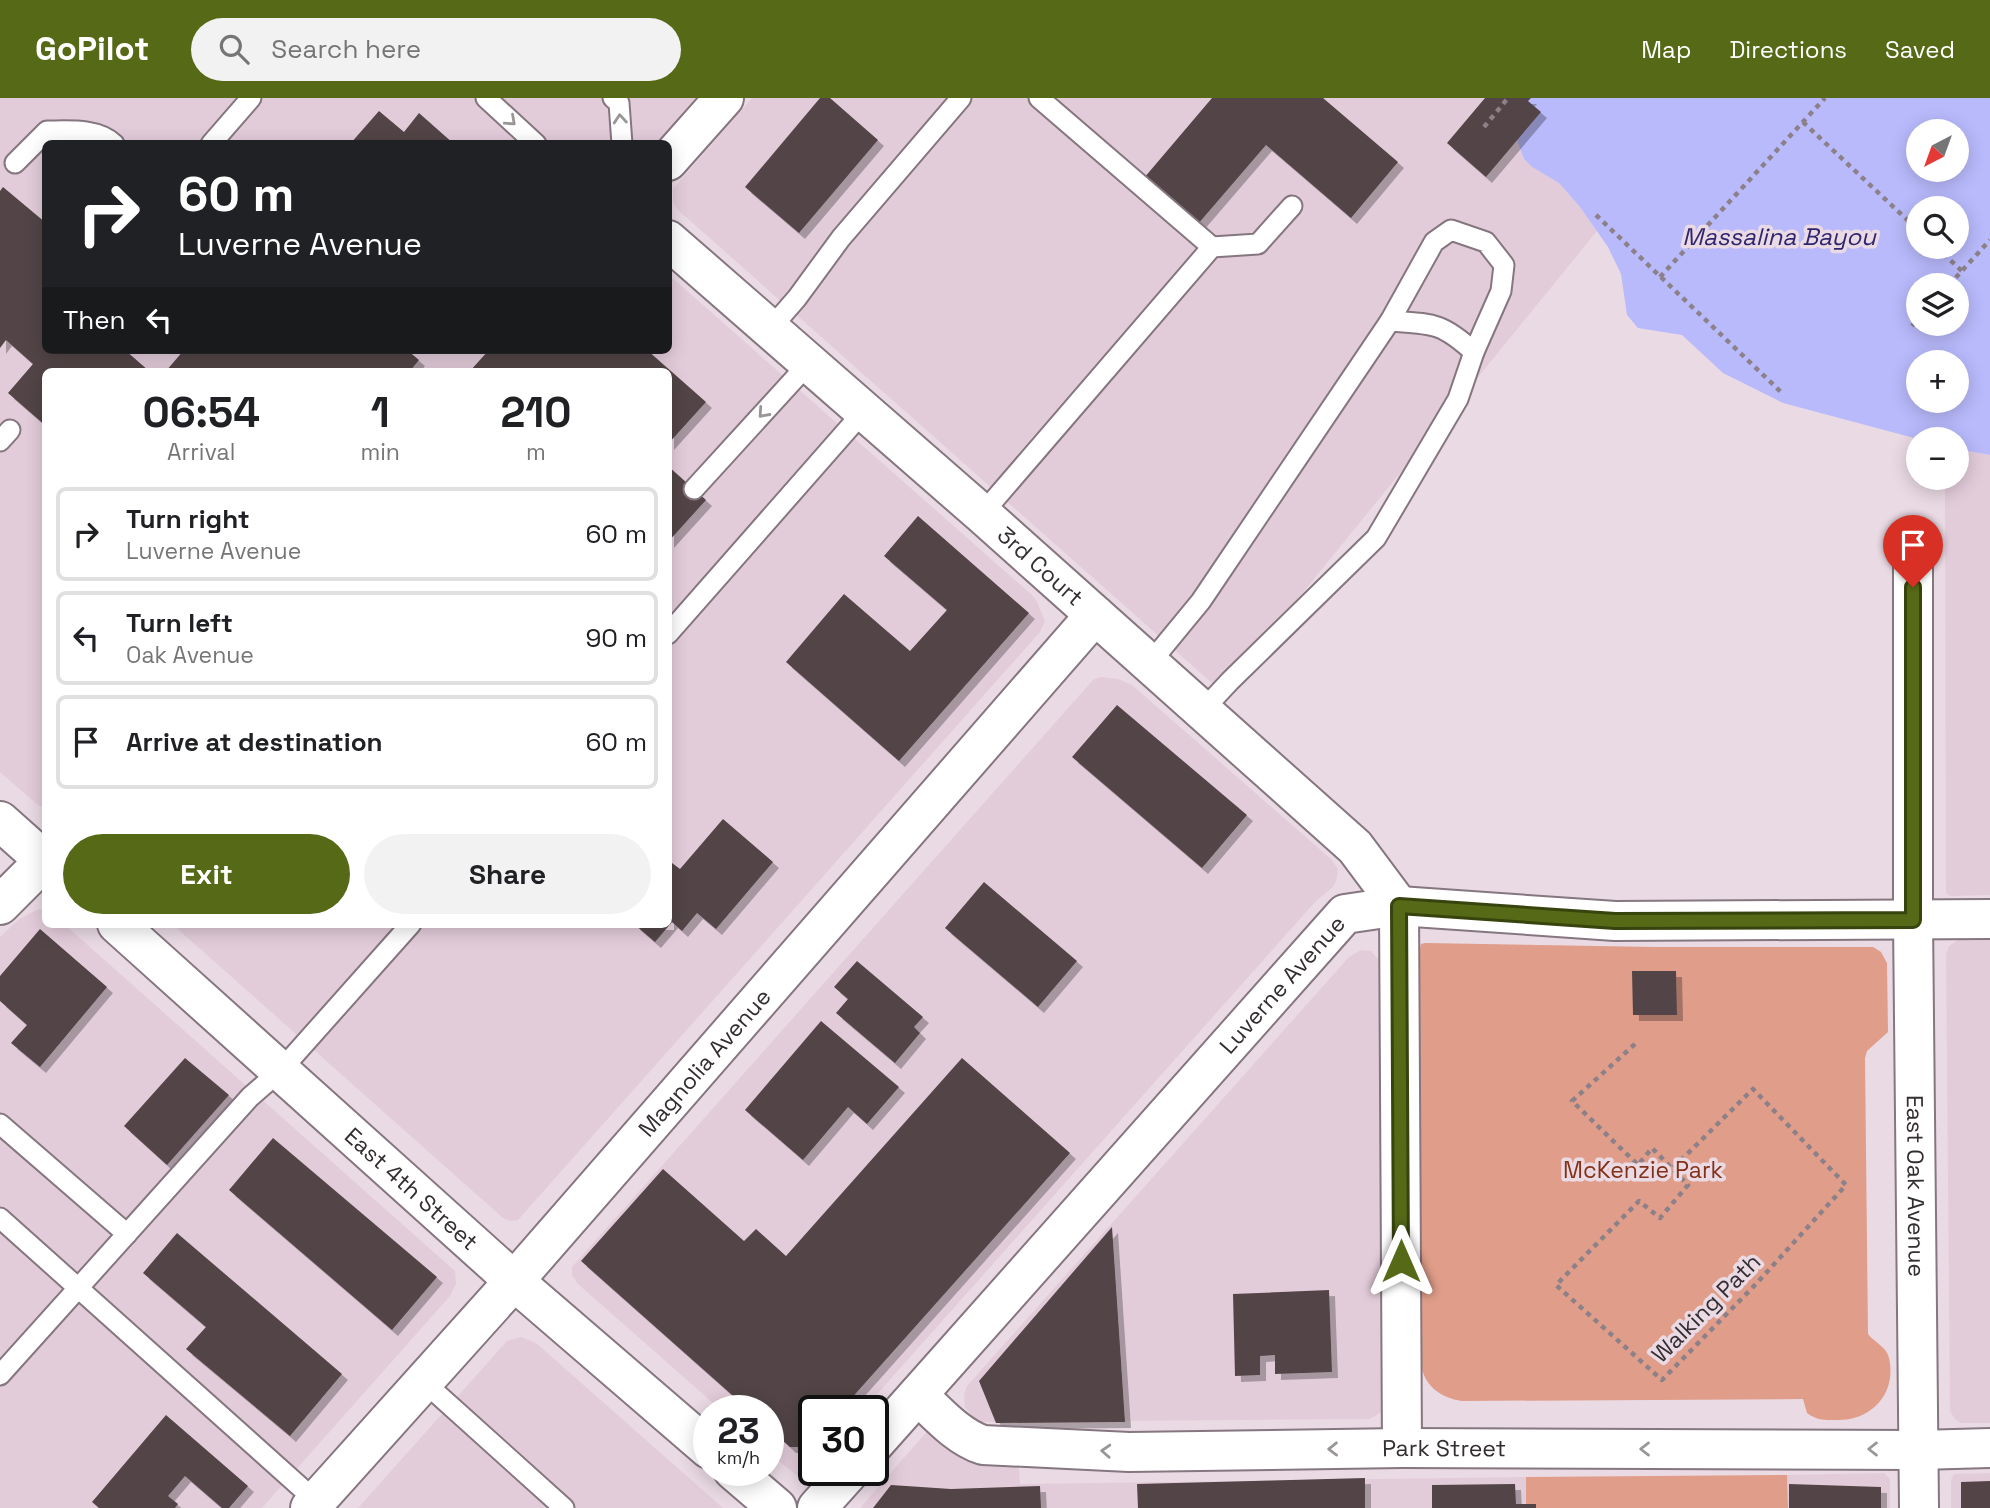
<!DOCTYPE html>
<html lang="en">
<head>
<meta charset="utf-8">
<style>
	body { margin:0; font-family:"Space Grotesk",sans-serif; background:#f2f2f2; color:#202124; height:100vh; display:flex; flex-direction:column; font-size:26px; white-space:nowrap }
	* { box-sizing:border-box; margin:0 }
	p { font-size:23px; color:#757577 }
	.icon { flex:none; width:38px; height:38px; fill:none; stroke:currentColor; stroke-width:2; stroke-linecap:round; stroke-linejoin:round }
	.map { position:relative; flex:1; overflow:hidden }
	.drawer { position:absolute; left:42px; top:270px; width:630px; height:560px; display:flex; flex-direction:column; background:#fff; border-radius:10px; box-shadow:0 4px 18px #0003 }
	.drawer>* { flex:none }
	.guide { position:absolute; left:42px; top:42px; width:630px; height:214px; border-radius:10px; box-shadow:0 4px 18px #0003; background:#202124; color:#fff; overflow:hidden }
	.needle { width:46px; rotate:221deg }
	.controls { position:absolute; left:1906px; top:21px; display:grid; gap:14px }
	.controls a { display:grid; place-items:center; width:63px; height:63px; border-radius:50%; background:#fff; box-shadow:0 4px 18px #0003; font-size:35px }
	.speed { position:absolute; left:693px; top:1297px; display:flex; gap:14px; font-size:35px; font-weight:700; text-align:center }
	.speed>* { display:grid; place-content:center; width:91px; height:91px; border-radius:50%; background:#fff; box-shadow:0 4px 18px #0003; line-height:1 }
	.speed small { font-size:18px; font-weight:400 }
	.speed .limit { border:4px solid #111; border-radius:10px; background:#fff; color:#111 }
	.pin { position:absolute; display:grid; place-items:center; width:60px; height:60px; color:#fff; margin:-72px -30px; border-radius:50% 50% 50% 0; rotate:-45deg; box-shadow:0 0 7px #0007 }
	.pin .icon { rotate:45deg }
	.me { position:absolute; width:77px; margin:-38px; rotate:0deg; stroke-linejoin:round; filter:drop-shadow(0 0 5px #0008) }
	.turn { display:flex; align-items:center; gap:24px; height:147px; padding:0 21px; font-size:32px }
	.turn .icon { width:91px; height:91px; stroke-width:2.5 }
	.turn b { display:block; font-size:49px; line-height:60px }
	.then { display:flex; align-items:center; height:66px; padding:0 21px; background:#0003; gap:14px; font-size:26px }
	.eta { display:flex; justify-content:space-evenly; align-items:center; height:119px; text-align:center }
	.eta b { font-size:42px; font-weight:800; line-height:49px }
	.button { display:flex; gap:14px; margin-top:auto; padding:14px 21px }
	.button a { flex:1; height:80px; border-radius:42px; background:#556916; color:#fff; font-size:28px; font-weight:800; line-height:80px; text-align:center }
	.button a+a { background:#f2f2f2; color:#202124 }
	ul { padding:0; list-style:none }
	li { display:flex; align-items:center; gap:21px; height:94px; margin:0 14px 10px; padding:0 7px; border:4px solid #e0e0e0; border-radius:10px }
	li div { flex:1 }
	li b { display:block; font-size:26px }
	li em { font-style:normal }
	header { display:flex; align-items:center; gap:42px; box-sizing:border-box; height:98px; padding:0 35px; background:#556916; color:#fff }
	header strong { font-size:33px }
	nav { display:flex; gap:38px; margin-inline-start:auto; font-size:24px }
	.search { width:490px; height:63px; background:#f2f2f2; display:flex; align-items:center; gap:18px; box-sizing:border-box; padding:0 24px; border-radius:38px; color:#757577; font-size:26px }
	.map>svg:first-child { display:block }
	.built { fill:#e3ccda }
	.green { fill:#e09d89 }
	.water { fill:#b9bafc; fill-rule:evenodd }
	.building { fill:#534446; filter:url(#shadow) }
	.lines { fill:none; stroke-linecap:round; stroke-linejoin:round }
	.lane-casing { stroke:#85767f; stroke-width:23 }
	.street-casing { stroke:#85767f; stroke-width:42 }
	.secondary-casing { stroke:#85767f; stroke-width:42 }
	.path { stroke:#8c8188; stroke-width:4.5; stroke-dasharray:5 5; stroke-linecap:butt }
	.lane { stroke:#fff; stroke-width:19 }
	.street { stroke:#fff; stroke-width:38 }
	.secondary { stroke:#fff; stroke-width:38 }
	.oneway { stroke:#9a9698 }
	.route-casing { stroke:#37440e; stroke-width:18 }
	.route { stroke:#556916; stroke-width:12 }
	.labels { text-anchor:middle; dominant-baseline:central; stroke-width:7; stroke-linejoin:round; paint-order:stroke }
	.street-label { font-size:23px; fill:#342e32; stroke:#eadae4 }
	.park-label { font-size:23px; fill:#843016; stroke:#eadae4 }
	.water-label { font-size:24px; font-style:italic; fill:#302670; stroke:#eadae4 }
</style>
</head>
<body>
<header>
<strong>GoPilot</strong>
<div class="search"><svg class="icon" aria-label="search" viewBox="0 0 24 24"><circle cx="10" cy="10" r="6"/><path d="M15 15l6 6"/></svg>Search here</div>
<nav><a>Map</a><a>Directions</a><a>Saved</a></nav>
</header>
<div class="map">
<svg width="1990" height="1410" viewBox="0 0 1990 1410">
	<defs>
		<filter id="shadow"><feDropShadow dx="6" dy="6" stdDeviation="0" flood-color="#0004"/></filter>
	</defs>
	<rect width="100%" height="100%" fill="#eadae4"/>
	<g class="built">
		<path d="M0,0H699L660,45L46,46V252H668L669,177L1032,497L1037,504L1045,523L1040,534L518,1122L511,1123L503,1120L172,826H668V273H46L44,710L38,707L0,674Z"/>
		<path d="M752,0H1501L1524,61L1532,69L1559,85L1580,109L1597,133L1222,594L678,112L673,104V91Z"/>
		<path d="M1957,351L1990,357V797L1950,798L1946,795L1945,380H1956Z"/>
		<path d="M1101,579L1118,581L1132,587L1331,761L1338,771L1337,780L1333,789L1315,804L863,1312H814V1368L807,1376L796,1377L768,1354V1312H721L578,1186L572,1177V1169L1093,582Z"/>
		<path d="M39,811L45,812L46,826H64L455,1173L456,1186L450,1198L262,1410H0V839L19,821Z"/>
		<path d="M1959,841H1990V1325H1961L1955,1321L1950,1313L1946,856L1949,848Z"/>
		<path d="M1361,852L1371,853L1382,866L1383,1313L1370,1321L980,1324L973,1319L965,1309L964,1297L967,1288L1349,859Z"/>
		<path d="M521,1239L536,1245L723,1410H358L507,1243Z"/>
		<path d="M930,1330L1016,1364L1019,1369L1020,1386L1526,1379V1410H860Z"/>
		<path d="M1884,1375L1890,1381V1410H1788L1787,1377Z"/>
		<path d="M1990,1375V1410H1951V1382L1954,1376Z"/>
	</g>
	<g class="green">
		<path d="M1425,845L1656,849H1873L1881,854L1887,865L1888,934L1867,953L1865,960L1868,1236C1874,1244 1887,1249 1889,1260C1897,1295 1872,1322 1838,1322C1825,1322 1818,1323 1807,1315L1803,1301L1462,1303C1441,1300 1424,1288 1421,1266L1419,854L1421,846Z"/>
		<path d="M1787,1377L1788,1410H1526V1379Z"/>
	</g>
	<path class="water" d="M1501,0H1990V357L1957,351L1956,341H1918L1783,305L1723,275L1682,237L1638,230L1627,217L1621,176L1608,149L1580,109L1559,85L1532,69L1524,61ZM1918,33H1956V72H1918ZM1918,110H1956V149H1918ZM1918,187H1956V226H1918ZM1918,264H1956V303H1918Z"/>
	<g class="building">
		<path d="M820,0H830L878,42L799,135L745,89Z"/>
		<path d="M1212,0H1323L1398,64L1351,120L1266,47L1198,126L1144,80Z"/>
		<path d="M1485,0H1531L1528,3L1541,14L1486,79L1447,45Z"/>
		<path d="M379,13L404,34L419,15L454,46H350Z"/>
		<path d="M3,89L46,125V252H125L149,273H46V328L8,295L33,266L6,242L0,250V93Z"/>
		<path d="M184,252H407L419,262L410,273H334L330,270L327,273H166Z"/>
		<path d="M489,252H647L706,304L668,346V273H470Z"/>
		<path d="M668,368L706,402L668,444Z"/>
		<path d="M918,418L1029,515L899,663L786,564L844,496L910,553L947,512L884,458Z"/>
		<path d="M1117,607L1247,717L1202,770L1072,659Z"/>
		<path d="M723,721L773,764L716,831L697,815L682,833L672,824L655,844L634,826H668V762L680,771Z"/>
		<path d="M984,784L1077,863L1038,909L945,830Z"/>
		<path d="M40,831L107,889L40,969L11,945L27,927L0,903V878Z"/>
		<path d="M857,863L923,919L914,929L920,935L895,965L836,915L848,901L834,889Z"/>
		<path d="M1632,873H1676L1677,917H1633Z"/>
		<path d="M821,923L899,989L867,1026L848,1009L803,1062L745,1012Z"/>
		<path d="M185,960L229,997L167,1067L124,1028Z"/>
		<path d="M962,960L1070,1055L841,1312H814V1344L809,1349H790L768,1329V1312H749L581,1163L663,1071L744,1143L756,1131L786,1158Z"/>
		<path d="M273,1040L437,1179L392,1232L229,1092Z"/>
		<path d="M1112,1129L1125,1324L996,1325L979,1283Z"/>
		<path d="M177,1135L342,1276L290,1338L186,1251L206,1229L143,1175Z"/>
		<path d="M1329,1192L1332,1274L1275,1276V1257L1260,1258V1277L1235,1278L1233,1196Z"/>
		<path d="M166,1317L248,1388L229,1410H222L185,1378L168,1398L178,1406L175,1410H99L92,1404Z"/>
		<path d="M1365,1380V1410H1138L1137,1386Z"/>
		<path d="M1990,1383V1410H1961V1384Z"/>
		<path d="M1515,1386L1516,1406H1536V1410H1432V1387Z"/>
		<path d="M1789,1386L1881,1389V1410H1789Z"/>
		<path d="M891,1387L951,1391L1040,1388L1041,1410H873Z"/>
	</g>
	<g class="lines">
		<defs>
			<g id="lane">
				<path d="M486,0L536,46"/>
				<path d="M613,0L619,5L622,46"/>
				<path d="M1039,0L1212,149"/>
				<path d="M211,46L251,0"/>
				<path d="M15,65L47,33C68,33 98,30 114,46"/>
				<path d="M1390,223C1433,226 1441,224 1474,254"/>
				<path d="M770,231L797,200L841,140L961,0"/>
				<path d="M0,343L10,332"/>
				<path d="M694,391L809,265"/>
				<path d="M982,416L1212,149L1258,146L1292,108"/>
				<path d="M668,536L864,313"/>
				<path d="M1150,565L1201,503L1390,223L1434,144L1451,132L1486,144L1504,167L1501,193L1474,254L1458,301L1376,440L1230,583L1203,612"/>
				<path d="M0,1026L127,1136"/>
				<path d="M0,1120L316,1403"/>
				<path d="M0,1277L250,999L281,972L411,826"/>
				<path d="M424,1284L564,1410"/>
			</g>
			<g id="street">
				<path d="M668,63L724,0"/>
				<path id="s1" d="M668,142L982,416L1355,749L1399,808"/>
				<path id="s2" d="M1913,463V822L1919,1410"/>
				<path d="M0,807L46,761"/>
				<path d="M1399,808L1402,1350"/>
				<path id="s3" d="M918,1297C937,1315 958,1339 983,1347L1129,1354L1402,1350L1919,1352L1990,1350"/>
				<path id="s4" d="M873,1347L1345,816L1399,808L1615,823L1990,821"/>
				<path id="s5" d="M310,1410L514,1183L1095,517"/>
				<path d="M817,1410L851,1372"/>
			</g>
			<g id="secondary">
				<path d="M0,723L46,764"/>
				<path id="s6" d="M117,826L514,1183L709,1351"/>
				<path d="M733,1372L777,1410"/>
			</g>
		</defs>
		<use href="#lane" class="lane-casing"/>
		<use href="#street" class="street-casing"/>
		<use href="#secondary" class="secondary-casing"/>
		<g class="path">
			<path d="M1803,24L1918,132"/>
			<path d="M1484,29L1508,0"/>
			<path d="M1596,117L1781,294"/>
			<path d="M1936,149L1962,173"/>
			<path d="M1660,179L1825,0"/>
			<path d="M1949,187L1990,142"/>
			<path d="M1912,228L1918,221"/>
			<path d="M1635,946L1572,1003L1638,1067L1652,1050L1688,1087L1660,1120L1639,1103L1556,1187L1662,1282L1756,1186L1846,1087L1753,991L1672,1071"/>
		</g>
		<use href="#lane" class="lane"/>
		<use href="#street" class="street"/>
		<use href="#secondary" class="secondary"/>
	</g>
	<defs><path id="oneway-chevron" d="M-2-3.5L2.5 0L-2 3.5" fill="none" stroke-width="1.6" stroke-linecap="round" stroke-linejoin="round" transform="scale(1.75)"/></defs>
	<g class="oneway">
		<use href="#oneway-chevron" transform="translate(620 21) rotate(-95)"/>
		<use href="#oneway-chevron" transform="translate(511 23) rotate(42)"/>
		<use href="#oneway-chevron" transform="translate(763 315) rotate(132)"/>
		<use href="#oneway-chevron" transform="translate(1333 1351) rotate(179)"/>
		<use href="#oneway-chevron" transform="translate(1645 1351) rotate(-180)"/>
		<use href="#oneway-chevron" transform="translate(1873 1351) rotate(-180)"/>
		<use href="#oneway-chevron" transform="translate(1106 1353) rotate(-177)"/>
	</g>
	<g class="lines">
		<defs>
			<path id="route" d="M1401,1163L1399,808L1615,823L1913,822V489"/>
		</defs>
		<use href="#route" class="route-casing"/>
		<use href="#route" class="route"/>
	</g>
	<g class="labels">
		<g class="street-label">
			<text stroke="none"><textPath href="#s1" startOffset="495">3rd Court</textPath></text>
			<text stroke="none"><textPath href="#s4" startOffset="616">Luverne Avenue</textPath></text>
			<text stroke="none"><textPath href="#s5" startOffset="595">Magnolia Avenue</textPath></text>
			<text stroke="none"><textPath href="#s2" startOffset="625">East Oak Avenue</textPath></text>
			<text stroke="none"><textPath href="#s6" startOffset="396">East 4th Street</textPath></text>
			<text transform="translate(1706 1210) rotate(-45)">Walking Path</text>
			<text stroke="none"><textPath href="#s3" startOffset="544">Park Street</textPath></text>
		</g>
		<g class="park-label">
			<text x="1643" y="1072">McKenzie Park</text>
		</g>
		<g class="water-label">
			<text x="1779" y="138">Massalina Bayou</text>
		</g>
	</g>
</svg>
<div class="controls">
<a><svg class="needle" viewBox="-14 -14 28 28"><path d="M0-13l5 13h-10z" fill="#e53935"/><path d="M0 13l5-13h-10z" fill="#757577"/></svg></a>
<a><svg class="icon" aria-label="search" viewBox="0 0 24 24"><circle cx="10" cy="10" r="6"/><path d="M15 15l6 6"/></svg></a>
<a><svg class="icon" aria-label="layers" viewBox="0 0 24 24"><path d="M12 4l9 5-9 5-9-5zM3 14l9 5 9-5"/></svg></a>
<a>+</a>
<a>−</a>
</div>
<div class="speed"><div>23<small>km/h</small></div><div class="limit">30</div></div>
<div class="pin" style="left:1913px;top:489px;background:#d93025"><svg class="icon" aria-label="arrive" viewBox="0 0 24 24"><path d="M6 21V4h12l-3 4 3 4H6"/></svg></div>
<svg class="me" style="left:1401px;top:1163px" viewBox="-20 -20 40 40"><path d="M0-17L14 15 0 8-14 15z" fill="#556916" stroke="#fff" stroke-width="4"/></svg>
<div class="guide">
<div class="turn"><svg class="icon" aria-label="right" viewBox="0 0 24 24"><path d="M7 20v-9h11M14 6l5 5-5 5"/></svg><div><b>60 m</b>Luverne Avenue</div></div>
<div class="then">Then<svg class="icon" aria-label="left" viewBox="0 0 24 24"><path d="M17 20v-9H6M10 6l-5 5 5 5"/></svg></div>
</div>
<section class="drawer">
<div class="eta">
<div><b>06:54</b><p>Arrival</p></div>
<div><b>1</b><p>min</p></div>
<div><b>210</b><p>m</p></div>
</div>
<ul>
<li><svg class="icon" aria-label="right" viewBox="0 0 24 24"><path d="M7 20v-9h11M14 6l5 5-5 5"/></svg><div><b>Turn right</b><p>Luverne Avenue</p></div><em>60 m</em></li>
<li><svg class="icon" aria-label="left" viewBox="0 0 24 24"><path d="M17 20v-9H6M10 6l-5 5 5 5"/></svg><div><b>Turn left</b><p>Oak Avenue</p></div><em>90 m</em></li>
<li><svg class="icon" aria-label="arrive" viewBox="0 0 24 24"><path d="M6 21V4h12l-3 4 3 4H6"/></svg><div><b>Arrive at destination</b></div><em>60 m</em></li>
</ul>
<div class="button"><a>Exit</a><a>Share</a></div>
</section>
</div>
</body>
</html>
